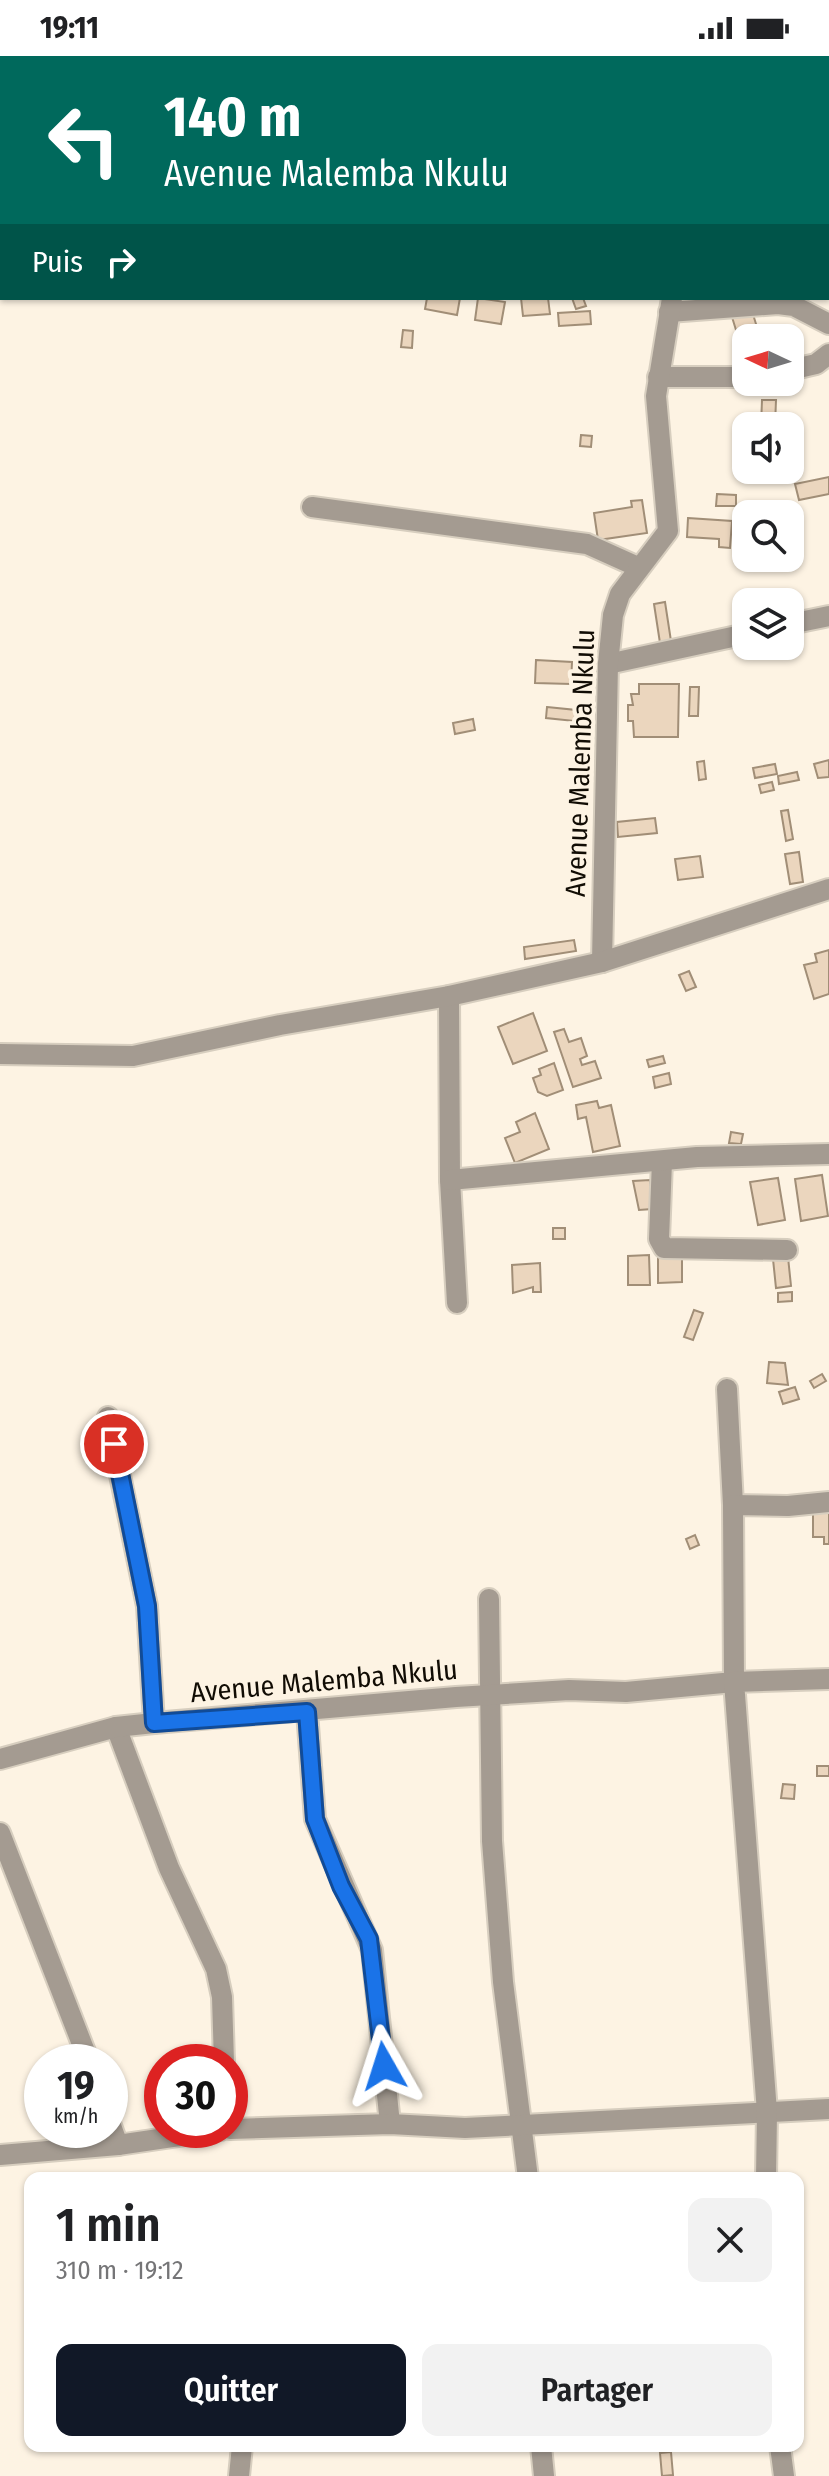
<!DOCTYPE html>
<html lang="fr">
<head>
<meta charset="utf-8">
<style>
	body { margin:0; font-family:"Fira Sans Condensed",sans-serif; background:#f2f2f2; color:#202124; height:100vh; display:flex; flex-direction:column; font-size:30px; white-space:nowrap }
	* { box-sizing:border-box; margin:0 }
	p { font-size:26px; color:#757577 }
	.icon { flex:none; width:44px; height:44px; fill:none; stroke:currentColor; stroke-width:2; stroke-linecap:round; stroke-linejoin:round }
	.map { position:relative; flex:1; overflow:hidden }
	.sheet { position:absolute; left:24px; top:2116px; width:780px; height:280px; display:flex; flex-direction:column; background:#fff; border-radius:16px; box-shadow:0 2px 6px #0004 }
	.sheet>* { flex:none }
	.guide { position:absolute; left:0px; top:0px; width:830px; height:244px; box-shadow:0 2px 6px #0004; background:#00695c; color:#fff; overflow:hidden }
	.needle { width:52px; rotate:274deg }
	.fabs { position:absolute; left:732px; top:268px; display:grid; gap:16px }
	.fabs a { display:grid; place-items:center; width:72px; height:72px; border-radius:16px; background:#fff; box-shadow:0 2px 6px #0004; font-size:40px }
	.speed { position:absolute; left:24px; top:1988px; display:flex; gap:16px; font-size:40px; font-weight:700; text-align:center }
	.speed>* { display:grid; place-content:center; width:104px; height:104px; border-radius:50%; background:#fff; box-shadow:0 2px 6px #0004; line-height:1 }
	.speed small { font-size:20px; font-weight:400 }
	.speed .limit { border:12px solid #d22; background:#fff; color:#111 }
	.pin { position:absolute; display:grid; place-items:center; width:68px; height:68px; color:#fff; margin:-34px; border:4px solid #fff; border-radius:50%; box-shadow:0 2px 8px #0007 }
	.me { position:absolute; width:88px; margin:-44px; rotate:354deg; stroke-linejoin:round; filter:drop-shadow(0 0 6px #0008) }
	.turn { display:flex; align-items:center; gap:28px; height:168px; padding:0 32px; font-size:36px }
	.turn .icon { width:104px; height:104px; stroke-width:2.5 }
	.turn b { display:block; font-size:56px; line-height:68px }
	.then { display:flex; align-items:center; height:76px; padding:0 32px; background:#0003; gap:16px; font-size:30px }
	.round { display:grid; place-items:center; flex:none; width:84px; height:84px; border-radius:16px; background:#f2f2f2 }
	.headline { display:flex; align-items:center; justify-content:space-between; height:136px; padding:0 32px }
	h1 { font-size:48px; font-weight:600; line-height:60px }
	.action { display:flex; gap:16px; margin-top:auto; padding:16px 32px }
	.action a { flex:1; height:92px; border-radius:16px; background:#111827; color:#fff; font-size:32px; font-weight:600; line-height:92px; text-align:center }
	.action a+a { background:#f2f2f2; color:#202124 }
	.status { display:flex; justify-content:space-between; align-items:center; height:56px; padding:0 40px; background:#fff; direction:ltr }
	.status svg { height:22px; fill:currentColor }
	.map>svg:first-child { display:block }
	.building { fill:#ebd6be; stroke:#a18e77; stroke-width:2 }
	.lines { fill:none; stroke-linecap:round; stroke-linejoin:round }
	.minor-casing { stroke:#d7cebf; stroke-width:24 }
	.minor { stroke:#a49b91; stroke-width:20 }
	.route-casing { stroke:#114b97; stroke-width:20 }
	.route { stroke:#1a73e8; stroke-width:14 }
	.labels { text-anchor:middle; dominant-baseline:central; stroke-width:8; stroke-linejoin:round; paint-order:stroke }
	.street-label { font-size:28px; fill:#110c04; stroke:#fdf3e3 }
</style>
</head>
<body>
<div class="status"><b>19:11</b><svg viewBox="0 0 49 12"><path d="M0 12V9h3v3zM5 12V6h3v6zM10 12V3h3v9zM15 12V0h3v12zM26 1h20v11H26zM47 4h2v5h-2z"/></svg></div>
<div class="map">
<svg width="829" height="2420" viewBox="0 0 829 2420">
	<rect width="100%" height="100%" fill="#fdf3e3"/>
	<g class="building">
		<path d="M427,242H460L457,259L425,253Z"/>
		<path d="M478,242L505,246L501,268L475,264Z"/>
		<path d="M521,242H548L550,258L523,260Z"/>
		<path d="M572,242H583L586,250L576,253Z"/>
		<path d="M590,255L591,268L559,270L558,257Z"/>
		<path d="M752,255L760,281L746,282L740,287L732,261Z"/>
		<path d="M403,274L413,275L412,292L401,291Z"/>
		<path d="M762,344H776L775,370H761Z"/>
		<path d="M581,379L592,380L591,391L580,390Z"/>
		<path d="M829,421V438L799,444L795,428Z"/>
		<path d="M717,438L736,439V450H716Z"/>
		<path d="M642,444L647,477L598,484L594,457L632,451L631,445Z"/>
		<path d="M688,462L732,465L730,492L719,491V483L687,481Z"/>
		<path d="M665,546L671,585L660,587L654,548Z"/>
		<path d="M536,604L572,606L571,628L535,627Z"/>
		<path d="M639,628H679L678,681H634L633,665H628V649H633L631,638H639Z"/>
		<path d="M690,631H699L698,660H689Z"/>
		<path d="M547,651L576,654L574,665L546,662Z"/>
		<path d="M473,663L475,674L455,678L453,667Z"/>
		<path d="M829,704V721L818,722L814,708Z"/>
		<path d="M704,705L706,723L699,724L697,706Z"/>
		<path d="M775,708L777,718L755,722L753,712Z"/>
		<path d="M797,716L799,724L779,728L778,720Z"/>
		<path d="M772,726L774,734L761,737L759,729Z"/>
		<path d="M788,754L793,783L786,785L781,755Z"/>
		<path d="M655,762L657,777L618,781L617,766Z"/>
		<path d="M799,796L803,826L790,828L785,798Z"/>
		<path d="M700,800L703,821L678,824L675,803Z"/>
		<path d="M574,884L576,895L525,903L524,891Z"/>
		<path d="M829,894V938L814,943L804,909L817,906L815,898Z"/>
		<path d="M689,915L696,931L686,935L679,919Z"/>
		<path d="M533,957L547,995L513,1008L498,971Z"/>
		<path d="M564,973L569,986L581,982L587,1000L580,1003L582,1009L595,1005L601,1022L573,1031L554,976Z"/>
		<path d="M663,1000L665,1007L649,1011L647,1004Z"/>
		<path d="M554,1007L563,1034L547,1040L538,1036L533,1022L541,1019L539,1013Z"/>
		<path d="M669,1017L671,1028L655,1032L653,1021Z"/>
		<path d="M597,1045L599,1052L611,1049L620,1090L593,1096L586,1061L578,1063L576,1049Z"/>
		<path d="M535,1057L549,1093L515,1107L505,1082L520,1076L516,1066Z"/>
		<path d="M731,1076L743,1078L741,1088L729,1087Z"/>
		<path d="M822,1119L828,1160L801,1165L795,1123Z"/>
		<path d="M778,1122L785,1164L758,1169L750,1126Z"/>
		<path d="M650,1124L652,1153L639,1154L633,1125Z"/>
		<rect x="553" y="1172" width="12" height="11"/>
		<path d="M649,1199L650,1229H628V1200Z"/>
		<path d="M788,1201L791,1230L776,1232L773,1203Z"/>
		<path d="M658,1202H682V1226L658,1227Z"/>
		<path d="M540,1207L541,1236H533V1231L513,1237L512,1209Z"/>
		<path d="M792,1236V1245L778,1246V1237Z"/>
		<path d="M694,1254L703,1257L693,1284L684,1281Z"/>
		<path d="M769,1306L785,1307L788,1329L767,1327Z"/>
		<path d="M822,1318L826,1325L814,1332L810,1325Z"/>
		<path d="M795,1331L799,1343L783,1348L779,1336Z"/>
		<path d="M813,1456H829V1488H824V1481H813Z"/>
		<path d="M695,1479L699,1489L690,1493L686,1483Z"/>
		<rect x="817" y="1710" width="12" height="10"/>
		<path d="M783,1728L795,1729L794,1743L781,1742Z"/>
		<path d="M671,2396L673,2419L662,2420L660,2397Z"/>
	</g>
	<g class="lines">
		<defs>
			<g id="minor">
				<path d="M616,0L627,2"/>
				<path d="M718,2V0"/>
				<path d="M828,44L829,43"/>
				<path d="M669,256L778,248L794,250L829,268"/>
				<path d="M790,314L816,308L829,298"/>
				<path d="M658,321H746"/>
				<path d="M312,451L587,488L638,511"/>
				<path d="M790,568L829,560"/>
				<path d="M608,608L746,578"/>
				<path d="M602,906L608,608L613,559L620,538L668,475L656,340L672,242"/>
				<path d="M449,940L450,1124L457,1247"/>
				<path d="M0,998L133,1000L280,969L449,940L602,906L829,833"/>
				<path d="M662,1105L659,1183L664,1192L787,1194"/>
				<path d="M450,1124L697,1101L829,1098"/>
				<path d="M727,1333L733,1449"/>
				<path d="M108,1361L147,1550L154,1667"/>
				<path d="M489,1543L492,1785L503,1926L528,2122"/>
				<path d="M307,1656L315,1763L372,1894L390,2068"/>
				<path d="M116,1671L169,1812L216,1913L222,1941L224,2006"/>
				<path d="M0,1703L116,1671L154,1667L456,1641L569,1634L626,1636L734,1626L733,1449L788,1450L829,1446"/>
				<path d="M0,1777L89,2006"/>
				<path d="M110,2067L118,2089"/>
				<path d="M230,2073L390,2068L465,2072L829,2053"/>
				<path d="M0,2099L118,2089L220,2074"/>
				<path d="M766,2122L767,2056L734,1626L829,1623"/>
				<path d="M541,2390L544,2420"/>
				<path d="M780,2390L784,2420"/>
				<path d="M239,2420L242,2390"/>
			</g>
		</defs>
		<use href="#minor" class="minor-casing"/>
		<use href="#minor" class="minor"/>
	</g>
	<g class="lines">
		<defs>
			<path id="route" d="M114,1388L147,1550L154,1667L307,1656L315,1763L341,1830L369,1883L384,2010"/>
		</defs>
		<use href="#route" class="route-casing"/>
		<use href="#route" class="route"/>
	</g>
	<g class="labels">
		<g class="street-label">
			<text transform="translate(580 707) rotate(-88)">Avenue Malemba Nkulu</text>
			<text transform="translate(324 1625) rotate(-5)">Avenue Malemba Nkulu</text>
		</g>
	</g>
</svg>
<div class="fabs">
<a><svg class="needle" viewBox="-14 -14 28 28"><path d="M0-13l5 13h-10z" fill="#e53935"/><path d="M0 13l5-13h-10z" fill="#757577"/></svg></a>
<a><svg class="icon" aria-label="sound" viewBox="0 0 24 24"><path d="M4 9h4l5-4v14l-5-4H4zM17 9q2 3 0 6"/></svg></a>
<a><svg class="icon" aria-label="search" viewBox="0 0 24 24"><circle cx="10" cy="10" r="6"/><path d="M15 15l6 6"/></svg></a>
<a><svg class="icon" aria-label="layers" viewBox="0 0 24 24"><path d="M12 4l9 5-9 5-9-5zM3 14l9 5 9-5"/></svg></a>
</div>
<div class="speed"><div>19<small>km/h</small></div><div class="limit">30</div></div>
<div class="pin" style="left:114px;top:1388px;background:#d93025"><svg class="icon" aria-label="arrive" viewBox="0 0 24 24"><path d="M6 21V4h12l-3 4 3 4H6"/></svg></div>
<svg class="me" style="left:384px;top:2010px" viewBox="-20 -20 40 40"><path d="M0-17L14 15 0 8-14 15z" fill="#1a73e8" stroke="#fff" stroke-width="4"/></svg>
<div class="guide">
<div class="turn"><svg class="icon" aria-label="left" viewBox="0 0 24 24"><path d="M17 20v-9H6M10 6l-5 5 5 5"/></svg><div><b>140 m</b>Avenue Malemba Nkulu</div></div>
<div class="then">Puis<svg class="icon" aria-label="right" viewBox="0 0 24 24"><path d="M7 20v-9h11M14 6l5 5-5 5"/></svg></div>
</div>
<section class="sheet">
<div class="headline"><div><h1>1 min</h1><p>310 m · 19:12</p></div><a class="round"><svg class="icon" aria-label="close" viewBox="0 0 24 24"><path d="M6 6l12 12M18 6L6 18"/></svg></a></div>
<div class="action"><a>Quitter</a><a>Partager</a></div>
</section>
</div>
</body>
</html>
